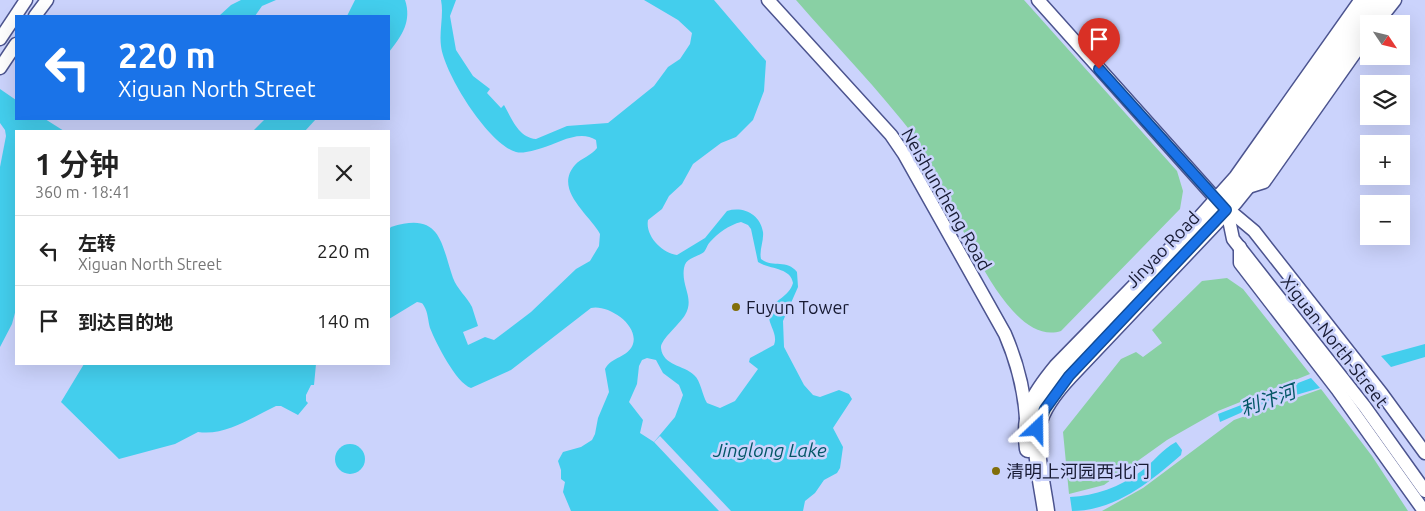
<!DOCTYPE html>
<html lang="zh">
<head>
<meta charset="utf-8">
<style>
	body { margin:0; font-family:Ubuntu,"Noto Sans SC",sans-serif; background:#f2f2f2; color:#222; height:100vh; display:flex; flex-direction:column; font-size:19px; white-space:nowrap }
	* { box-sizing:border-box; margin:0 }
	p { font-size:16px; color:#767676 }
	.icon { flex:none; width:28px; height:28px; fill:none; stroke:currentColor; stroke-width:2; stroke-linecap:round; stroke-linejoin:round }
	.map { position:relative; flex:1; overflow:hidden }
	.panel { position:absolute; left:15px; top:130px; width:375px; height:235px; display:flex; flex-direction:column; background:#fff; border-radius:0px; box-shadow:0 5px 20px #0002 }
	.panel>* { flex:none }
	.hud { position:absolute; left:15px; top:15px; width:375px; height:105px; border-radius:0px; box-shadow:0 5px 20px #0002; background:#1a73e8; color:#fff; overflow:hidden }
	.needle { width:32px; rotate:125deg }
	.buttons { position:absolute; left:1360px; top:15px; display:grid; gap:10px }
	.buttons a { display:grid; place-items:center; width:50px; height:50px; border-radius:0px; background:#fff; box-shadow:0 5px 20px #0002; font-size:25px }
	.pin { position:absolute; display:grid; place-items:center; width:42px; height:42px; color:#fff; margin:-51px -21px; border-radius:50% 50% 50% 0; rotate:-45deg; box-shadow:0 0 5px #0007 }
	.pin .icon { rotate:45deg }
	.me { position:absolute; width:55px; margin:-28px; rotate:23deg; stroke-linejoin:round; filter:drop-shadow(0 0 4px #0008) }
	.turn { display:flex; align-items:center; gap:18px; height:105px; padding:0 20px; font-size:22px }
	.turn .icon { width:65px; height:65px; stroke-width:2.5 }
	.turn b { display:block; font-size:35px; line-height:42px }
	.round { display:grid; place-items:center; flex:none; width:52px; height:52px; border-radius:0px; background:#f2f2f2 }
	.summary { display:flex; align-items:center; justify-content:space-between; height:85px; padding:0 20px }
	h1 { font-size:30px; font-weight:600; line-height:38px }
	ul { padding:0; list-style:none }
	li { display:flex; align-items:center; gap:15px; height:70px; padding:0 20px; border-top:1px solid #e0e0e0 }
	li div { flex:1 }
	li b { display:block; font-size:19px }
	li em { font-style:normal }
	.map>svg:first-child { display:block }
	.green { fill:#89d0a4 }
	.water { fill:#43ceed; fill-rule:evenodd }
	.pier { fill:#cbd3fc }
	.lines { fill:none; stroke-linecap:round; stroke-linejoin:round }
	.minor-casing { stroke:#4c548f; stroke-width:15 }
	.major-casing { stroke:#4c548f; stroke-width:19 }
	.minor { stroke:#fff; stroke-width:12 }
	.major { stroke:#fff; stroke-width:16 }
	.route-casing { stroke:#114b97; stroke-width:12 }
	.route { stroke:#1a73e8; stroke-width:9 }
	.poi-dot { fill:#816e0a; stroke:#cbd3fc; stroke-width:2 }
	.labels { text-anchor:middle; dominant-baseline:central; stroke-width:5; stroke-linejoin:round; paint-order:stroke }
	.street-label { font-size:18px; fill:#181b34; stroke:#cbd3fc }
	.poi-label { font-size:18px; fill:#181b34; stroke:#cbd3fc; text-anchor:start }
	.water-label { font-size:19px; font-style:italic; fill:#025666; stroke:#cbd3fc }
</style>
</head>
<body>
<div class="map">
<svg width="1425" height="511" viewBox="0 0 1425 511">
	<rect width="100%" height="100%" fill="#cbd3fc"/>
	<g class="green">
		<path d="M796,0H1024L1177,171L1183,191L1180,209L1061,331C999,351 945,175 916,138C879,90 836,46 796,0Z"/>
		<path d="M1227,278L1243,289L1310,374L1218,411L1167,440L1104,485L1069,494L1063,432L1121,359L1136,352L1143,357L1162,343L1152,330L1202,281Z"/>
		<path d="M1321,389L1372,456L1408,511H1102L1143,488L1234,420Z"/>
	</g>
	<g class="water">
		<path d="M241,0H276L262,6L255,16H219L231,5Z"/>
		<path d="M355,0H405C412,21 402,36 389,52V16H347Z"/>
		<path d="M441,0H456L450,16L456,50L473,76L490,89L487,93L501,108L504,105C512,119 518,137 536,139L567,126L608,123L654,86L668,67L680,59L690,44L692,33L678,20L644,0H714L766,61L764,91L753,120L736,137L721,143L693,164L682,184L669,196L662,209L648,220C645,236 662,253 677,255L705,238L727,211C743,206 760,214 763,232C764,241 759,250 761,259C772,268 787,259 797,272L798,287L783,321L784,347L804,385L813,395L820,397L839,390L849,394L852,399L833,428L843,447L840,468L837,473L824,480L815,493L805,501L803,511H571L563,492L565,482L561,479V470L558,461L563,452L581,447L592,440L595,434L598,418L609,392L605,369C611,357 629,357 633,344C639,324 607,304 591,308L511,370L471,388C456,383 436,343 430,328C428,321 428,312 424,306C422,302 421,303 417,302L389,319V229L391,227C441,211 441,243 453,278C457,289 467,297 472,307C474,313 476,320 478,326L463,332L468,345L485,337L494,340L531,312L576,269L590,261L599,246L600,234C590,215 553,190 575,165C581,158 591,156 597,148L596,140C580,129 558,143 542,148C534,150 524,154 516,152C488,144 444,73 441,46C439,31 444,14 441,0ZM741,222L748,225L751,229L758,262C768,269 791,267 793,283C789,297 775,299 770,310C765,323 779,332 774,345L750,358L749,362L758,369L735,401L720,408L707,403C702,395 701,381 694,375C684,365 663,366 661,348C660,340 680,324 685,315C695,298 681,287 684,268C686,257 696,258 704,252C706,250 707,245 710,242C718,233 729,225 741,222ZM647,358L656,360L663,373L679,385L683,395L675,417L654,442L640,433L643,420L629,402L637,384L639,366L642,360Z"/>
		<path d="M0,89L16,100V119H45L64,131H16V309L12,324L0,347V167L6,136L5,130L0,123Z"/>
		<path d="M265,119H316L305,131H253Z"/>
		<path d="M1425,344V357L1391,367L1381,356Z"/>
		<path d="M84,364H316L314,385H311L306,395V401L308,403L298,415L281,406H276C251,418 226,436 198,432L175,444L119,459L61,402Z"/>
		<path d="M1311,378L1320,388L1254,407L1220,422L1218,414Z"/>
		<path d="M1176,442L1182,450L1181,455C1150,482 1115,511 1072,511L1070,497C1095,496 1120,487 1140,472C1153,463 1162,449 1176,442Z"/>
		<circle cx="350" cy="459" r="15"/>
	</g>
	<path class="pier" d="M660,436L731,511H719L654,442Z"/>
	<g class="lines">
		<defs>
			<g id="minor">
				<path d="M768,0L891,135L904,154L1005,334C1017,362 1024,387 1026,418"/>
				<path d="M1038,0L1217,200L1254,231L1382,394L1425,453"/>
				<path d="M35,16L47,0"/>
				<path d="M1376,24L1395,0"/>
				<path d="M0,39L26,0"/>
				<path d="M0,68L16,44"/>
				<path d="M1245,188L1264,182L1369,33"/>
				<path d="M1227,210L1233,239L1365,407L1425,491"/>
				<path d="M1240,247V263L1337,389L1424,511"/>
			</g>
			<g id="major">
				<path d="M1028,449C1023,411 1034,395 1057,367L1186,235L1237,178L1363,0"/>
				<path d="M1046,511C1043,489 1033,445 1038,425C1042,407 1056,390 1069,376L1234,202L1259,171L1380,0"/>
			</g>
		</defs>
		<use href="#minor" class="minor-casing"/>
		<use href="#major" class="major-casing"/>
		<use href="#minor" class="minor"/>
		<use href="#major" class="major"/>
	</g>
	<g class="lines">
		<defs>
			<path id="route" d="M1037,429L1045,409L1069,376L1226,210L1099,69"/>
		</defs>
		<use href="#route" class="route-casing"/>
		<use href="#route" class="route"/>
	</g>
	<g class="poi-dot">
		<circle cx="736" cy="307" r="5"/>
		<circle cx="996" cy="471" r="5"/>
	</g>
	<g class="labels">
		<g class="street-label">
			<text transform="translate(947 199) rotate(60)">Neishuncheng Road</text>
			<text transform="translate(1162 249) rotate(-46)">Jinyao Road</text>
			<text transform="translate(1335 341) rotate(52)">Xiguan North Street</text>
		</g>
		<g class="poi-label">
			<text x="746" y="307">Fuyun Tower</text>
			<text x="1006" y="471">清明上河园西北门</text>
		</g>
		<g class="water-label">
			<text transform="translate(1268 400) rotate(-20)">利汴河</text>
			<text x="770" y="450">Jinglong Lake</text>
		</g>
	</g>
</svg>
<div class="buttons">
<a><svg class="needle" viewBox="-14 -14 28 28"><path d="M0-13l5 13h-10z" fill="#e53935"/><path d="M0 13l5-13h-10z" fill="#767676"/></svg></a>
<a><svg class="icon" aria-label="layers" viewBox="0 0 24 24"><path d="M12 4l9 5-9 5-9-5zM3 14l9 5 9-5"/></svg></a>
<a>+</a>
<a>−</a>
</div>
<div class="pin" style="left:1099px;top:69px;background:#d93025"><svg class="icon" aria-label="arrive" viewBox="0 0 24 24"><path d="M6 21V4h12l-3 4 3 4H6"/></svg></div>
<svg class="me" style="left:1037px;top:429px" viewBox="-20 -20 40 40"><path d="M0-17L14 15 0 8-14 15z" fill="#1a73e8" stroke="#fff" stroke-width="4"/></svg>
<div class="hud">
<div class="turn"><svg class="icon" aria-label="left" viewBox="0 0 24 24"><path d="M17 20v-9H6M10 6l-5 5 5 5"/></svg><div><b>220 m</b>Xiguan North Street</div></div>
</div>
<section class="panel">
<div class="summary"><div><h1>1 分钟</h1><p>360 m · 18:41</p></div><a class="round"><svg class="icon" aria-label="close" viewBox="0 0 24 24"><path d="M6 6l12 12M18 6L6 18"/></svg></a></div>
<ul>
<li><svg class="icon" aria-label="left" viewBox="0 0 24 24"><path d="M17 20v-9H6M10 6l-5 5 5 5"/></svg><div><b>左转</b><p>Xiguan North Street</p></div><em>220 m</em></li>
<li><svg class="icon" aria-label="arrive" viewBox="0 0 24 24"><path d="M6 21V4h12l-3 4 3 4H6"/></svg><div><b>到达目的地</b></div><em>140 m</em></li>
</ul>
</section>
</div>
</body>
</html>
